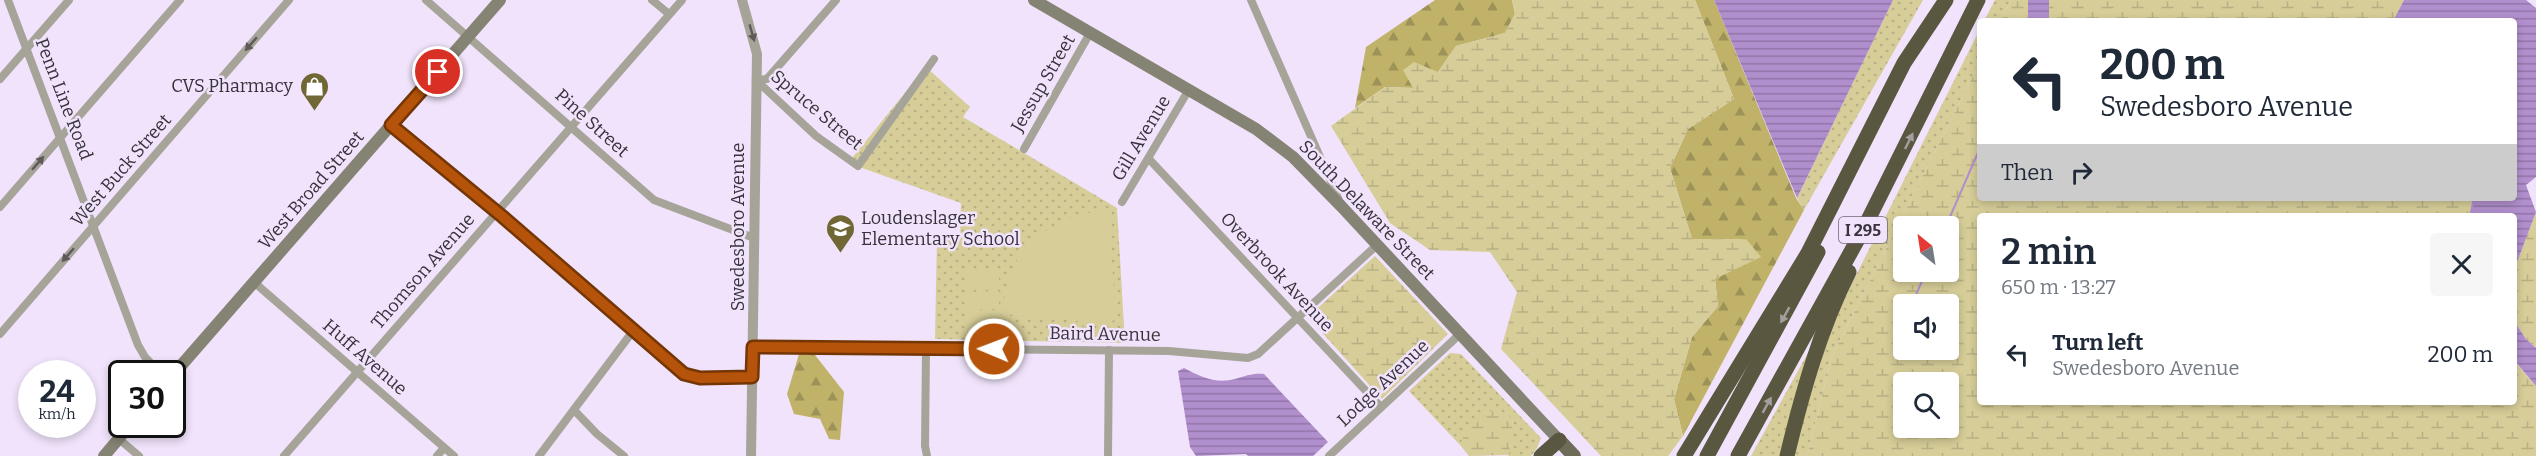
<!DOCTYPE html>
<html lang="en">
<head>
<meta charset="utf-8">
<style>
	body { margin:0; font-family:Bitter,serif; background:#f6f6f7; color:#1f2937; height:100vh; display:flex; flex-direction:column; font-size:22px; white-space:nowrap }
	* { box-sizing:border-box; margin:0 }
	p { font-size:20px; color:#747a83 }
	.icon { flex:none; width:33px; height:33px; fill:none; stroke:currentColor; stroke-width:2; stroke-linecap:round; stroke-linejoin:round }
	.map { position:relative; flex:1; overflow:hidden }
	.details { position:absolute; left:1977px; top:213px; width:540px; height:192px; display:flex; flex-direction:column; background:#fff; border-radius:6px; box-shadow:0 3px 9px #0003 }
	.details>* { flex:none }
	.hud { position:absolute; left:1977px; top:18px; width:540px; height:183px; border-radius:6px; box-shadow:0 3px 9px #0003; background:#fff; color:#1f2937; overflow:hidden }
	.needle { width:39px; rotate:330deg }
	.fabs { position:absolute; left:1893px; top:216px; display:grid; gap:12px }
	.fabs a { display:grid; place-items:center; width:66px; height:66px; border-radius:6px; background:#fff; box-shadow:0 3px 9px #0003; font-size:30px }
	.speed { position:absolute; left:18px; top:360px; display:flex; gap:12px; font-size:30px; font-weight:700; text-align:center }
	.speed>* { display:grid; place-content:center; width:78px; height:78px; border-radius:50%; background:#fff; box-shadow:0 3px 9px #0003; line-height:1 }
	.speed small { font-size:15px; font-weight:400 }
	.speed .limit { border:3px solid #111; border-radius:9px; background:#fff; color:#111 }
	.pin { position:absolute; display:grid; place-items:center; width:51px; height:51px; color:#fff; margin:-26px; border:3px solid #fff; border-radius:50%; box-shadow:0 2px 6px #0007 }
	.me { position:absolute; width:66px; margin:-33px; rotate:271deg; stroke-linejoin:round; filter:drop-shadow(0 0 4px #0008) }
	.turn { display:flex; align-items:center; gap:21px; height:126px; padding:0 24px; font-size:27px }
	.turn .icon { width:78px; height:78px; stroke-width:2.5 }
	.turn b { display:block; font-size:42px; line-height:51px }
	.then { display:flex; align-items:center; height:57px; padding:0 24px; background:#0003; gap:12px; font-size:22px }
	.round { display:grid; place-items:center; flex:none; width:63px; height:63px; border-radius:6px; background:#f6f6f7 }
	.summary { display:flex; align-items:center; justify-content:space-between; height:102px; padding:0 24px }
	h1 { font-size:36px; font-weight:600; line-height:45px }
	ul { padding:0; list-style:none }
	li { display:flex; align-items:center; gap:18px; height:78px; padding:0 24px }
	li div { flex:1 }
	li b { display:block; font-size:22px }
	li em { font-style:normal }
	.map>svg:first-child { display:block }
	.grass { fill:url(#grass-dots) }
	.forest { fill:url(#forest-firs) }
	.wetland { fill:url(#wetland-marsh); fill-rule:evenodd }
	.pitch { fill:#d6cd98 }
	.water { fill:url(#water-rules) }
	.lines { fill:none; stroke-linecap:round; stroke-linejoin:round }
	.stream { stroke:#b18fcd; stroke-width:2 }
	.minor { stroke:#a6a499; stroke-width:8 }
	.tertiary { stroke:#a6a499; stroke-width:10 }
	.secondary { stroke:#858373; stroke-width:12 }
	.primary { stroke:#6e6b58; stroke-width:14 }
	.motorway { stroke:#5a5741; stroke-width:15 }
	.oneway { fill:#5e5a5c }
	.oneway2 { fill:#a59d9e }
	.route-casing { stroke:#753606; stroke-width:15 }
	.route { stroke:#b45309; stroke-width:10 }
	.labels { text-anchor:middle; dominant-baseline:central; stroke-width:5; stroke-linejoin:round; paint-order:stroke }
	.shield { fill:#f0e3fb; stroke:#6e6775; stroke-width:1.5 }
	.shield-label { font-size:16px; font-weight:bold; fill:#37323b }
	.street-label { font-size:18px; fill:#37323b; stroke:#f0e3fb }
	.poi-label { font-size:18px; fill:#37323b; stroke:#f0e3fb; text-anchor:end }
</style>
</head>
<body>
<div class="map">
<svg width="2536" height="456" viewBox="0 0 2536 456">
	<defs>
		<pattern id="grass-dots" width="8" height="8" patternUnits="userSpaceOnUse" patternTransform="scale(1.5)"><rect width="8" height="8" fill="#d6cd98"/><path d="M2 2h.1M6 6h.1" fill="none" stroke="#b8b084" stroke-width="1.8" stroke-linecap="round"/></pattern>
		<pattern id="forest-firs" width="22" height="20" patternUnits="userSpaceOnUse" patternTransform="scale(1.5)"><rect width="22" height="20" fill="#c0b369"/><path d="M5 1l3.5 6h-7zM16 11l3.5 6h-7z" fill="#9d9258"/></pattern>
		<pattern id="wetland-marsh" width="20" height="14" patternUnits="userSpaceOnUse" patternTransform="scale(1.5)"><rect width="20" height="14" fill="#d6cd98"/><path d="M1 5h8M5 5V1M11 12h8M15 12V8" fill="none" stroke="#b8b084"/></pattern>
		<pattern id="water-rules" width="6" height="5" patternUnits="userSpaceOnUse" patternTransform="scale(1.5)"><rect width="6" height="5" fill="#b18fcd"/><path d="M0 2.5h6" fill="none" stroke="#9175a8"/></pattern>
	</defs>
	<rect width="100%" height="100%" fill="#f0e3fb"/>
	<g class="grass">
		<path d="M1893,0H1923L1804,210L1797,198Z"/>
		<path d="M1995,0H2011L2001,21H1984Z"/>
		<path d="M1980,29V62L1832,356L1807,456H1792L1805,403L1834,319Z"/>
		<path d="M926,67L970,107L963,117L1117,208L1125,343L935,339L937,239L960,240L961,203L848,163Z"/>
		<path d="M1809,351L1782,456H1751Z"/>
		<path d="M1450,353L1461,354L1541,438L1537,448L1531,456H1508L1513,419L1466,433L1460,445L1409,391Z"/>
	</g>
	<g class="forest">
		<path d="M1435,0H1512L1515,14L1505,33L1456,46L1438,72L1414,88L1385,87L1355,108L1366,47Z"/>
		<path d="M1695,0H1714L1796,198L1804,210L1683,436L1674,399L1692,337L1718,306L1715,279L1746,239H1692L1670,168L1688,129L1734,99Z"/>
		<path d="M799,354L815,355L844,392L840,440L829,439L820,419L794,414L787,394Z"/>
	</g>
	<g class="wetland">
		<path d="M1512,0H1695L1734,99L1688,129L1670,168L1692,239H1746L1761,257L1715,279L1718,306L1692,337L1674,399L1683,436L1668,456H1601L1501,349L1517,292L1490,252L1430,250L1390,223L1331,126L1385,87L1413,88L1403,70L1414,62L1438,72L1456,46L1505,33L1515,14Z"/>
		<path d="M2011,0H2028V21H2001Z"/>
		<path d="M2049,0H2404L2393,21H2049Z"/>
		<path d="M1980,62V198H2472L2471,216H1980V402H2514V361L2536,386V456H1807L1832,356ZM1904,226H1948V272H1904ZM1904,304H1948V350H1904ZM1904,382H1948V428H1904Z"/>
		<path d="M2536,212V348L2526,339L2514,321V270Z"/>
		<path d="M1375,256L1448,334L1382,399L1308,317Z"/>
		<path d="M1495,407L1513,419L1509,455L1469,456L1460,445L1465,433Z"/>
	</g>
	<g class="pitch">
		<path d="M1108,209L1116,318L1109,324L1003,314C1004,249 1048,218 1108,209Z"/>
		<path d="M999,268V287H966L965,269Z"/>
		<path d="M999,291V309L966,310V292Z"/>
		<path d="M966,311H1000V328L966,329Z"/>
	</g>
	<g class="water">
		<path d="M1714,0H1893L1797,198Z"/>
		<rect x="2028" y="0" width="21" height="21"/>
		<path d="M2404,0H2526L2536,8V177L2526,185L2536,212L2514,270V216H2471L2472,198H2514V21H2393Z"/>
		<path d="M2514,321L2526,339L2536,348V386L2514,360Z"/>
		<path d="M1184,368C1201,377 1216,384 1235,379C1246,376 1252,373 1264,374L1328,442L1313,456H1248L1246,454L1196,456L1190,447L1178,371Z"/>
	</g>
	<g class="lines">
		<g class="stream">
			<path d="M2470,216L2473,204"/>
			<path d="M1946,226L1980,148"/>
			<path d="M1912,304L1926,272"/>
			<path d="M1900,331L1904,324"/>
		</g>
		<g class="minor">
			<path d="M8,0L138,345L145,357L161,374"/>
			<path d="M426,0L654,200L754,238"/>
			<path d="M652,0L669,14"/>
			<path d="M1251,0L1339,200"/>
			<path d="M0,79L69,0"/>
			<path d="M756,80L816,136L858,166L934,59"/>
			<path d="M756,80L767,79L836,0"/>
			<path d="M391,125L497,212L684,374L700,378L752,377"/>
			<path d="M1024,149L1090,33"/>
			<path d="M1149,159L1381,407"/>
			<path d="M1122,202L1188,91"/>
			<path d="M0,207L180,0"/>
			<path d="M255,283L454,456"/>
			<path d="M0,334L289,0"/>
			<path d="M753,347L1169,351L1248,358L1258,354L1377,245"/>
			<path d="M926,349L925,446L927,456"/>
			<path d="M574,410L597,434L624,456"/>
			<path d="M119,439L139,456"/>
			<path d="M284,456L682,0"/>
			<path d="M437,456L444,448"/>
			<path d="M539,456L633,331"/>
			<path d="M1108,456L1109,350"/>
			<path d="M1329,456L1460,334"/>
		</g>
		<path class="tertiary" d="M742,0L757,54L751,456"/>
		<g class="secondary">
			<path d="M1034,0L1256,129L1293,157L1341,206L1559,440"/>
			<path d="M172,376L500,0"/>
			<path d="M104,456L131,424"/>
		</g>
		<path class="primary" d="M1559,440L1574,456"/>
		<g class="motorway">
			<path d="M1541,456L1559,440"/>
			<path d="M1684,456L1808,253L1904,63L1946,0"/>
			<path d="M1707,456L1818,252"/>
			<path d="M1738,456L1863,230L1978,0"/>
			<path d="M1787,456C1802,394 1820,329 1849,272"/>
		</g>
	</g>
	<defs><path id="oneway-solid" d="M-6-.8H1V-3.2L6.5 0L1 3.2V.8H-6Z" transform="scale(1.5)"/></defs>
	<g class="oneway">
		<use href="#oneway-solid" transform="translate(752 33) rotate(74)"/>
		<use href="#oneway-solid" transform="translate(251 44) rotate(131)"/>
		<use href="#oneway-solid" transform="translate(38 163) rotate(-49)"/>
		<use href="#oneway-solid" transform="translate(68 255) rotate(131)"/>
	</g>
	<g class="oneway2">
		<use href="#oneway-solid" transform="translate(1909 141) rotate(-64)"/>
		<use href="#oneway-solid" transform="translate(1785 315) rotate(119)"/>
		<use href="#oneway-solid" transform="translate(1767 405) rotate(-61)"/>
	</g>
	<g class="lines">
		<defs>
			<path id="route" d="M438,72L391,125L503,217L684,374L700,378L752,377L753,347L994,349"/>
		</defs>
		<use href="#route" class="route-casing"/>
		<use href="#route" class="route"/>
	</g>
	<defs>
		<symbol id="shop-pin" viewBox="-11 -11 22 30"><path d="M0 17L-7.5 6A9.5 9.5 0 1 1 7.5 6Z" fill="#706734" stroke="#f0e3fb"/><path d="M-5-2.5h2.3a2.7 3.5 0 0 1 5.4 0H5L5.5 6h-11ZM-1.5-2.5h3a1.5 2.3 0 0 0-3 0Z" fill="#fff"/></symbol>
		<symbol id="school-pin" viewBox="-11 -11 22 30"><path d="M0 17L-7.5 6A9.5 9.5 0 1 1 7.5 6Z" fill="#706734" stroke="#f0e3fb"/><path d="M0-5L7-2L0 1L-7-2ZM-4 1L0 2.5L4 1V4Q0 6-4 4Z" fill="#fff"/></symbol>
	</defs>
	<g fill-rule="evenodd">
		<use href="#shop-pin" x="298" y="70" width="33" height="45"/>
		<use href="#school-pin" x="824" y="212" width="33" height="45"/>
	</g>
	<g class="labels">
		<rect class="shield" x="1839" y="217" width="48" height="26" rx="4.5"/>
		<g class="shield-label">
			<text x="1863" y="230">I 295</text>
		</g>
		<g class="street-label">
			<text transform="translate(1043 83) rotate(-60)">Jessup Street</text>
			<text transform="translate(64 99) rotate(69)">Penn Line Road</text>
			<text transform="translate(817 110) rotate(40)">Spruce Street</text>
			<text transform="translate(592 123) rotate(42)">Pine Street</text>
			<text transform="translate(1141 138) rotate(-59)">Gill Avenue</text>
			<text transform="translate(121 170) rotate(-49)">West Buck Street</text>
			<text transform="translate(311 190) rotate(-49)">West Broad Street</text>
			<text transform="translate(1367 210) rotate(46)">South Delaware Street</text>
			<text transform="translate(738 227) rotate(-90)">Swedesboro Avenue</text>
			<text transform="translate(423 271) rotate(-49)">Thomson Avenue</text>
			<text transform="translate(1277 272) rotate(47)">Overbrook Avenue</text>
			<text transform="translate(1105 334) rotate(1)">Baird Avenue</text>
			<text transform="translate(365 357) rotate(41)">Huff Avenue</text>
			<text transform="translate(1383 383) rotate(-43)">Lodge Avenue</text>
		</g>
		<g class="poi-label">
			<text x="293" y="86">CVS Pharmacy</text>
			<text x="861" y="218" text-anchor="start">Loudenslager<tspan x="861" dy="21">Elementary School</tspan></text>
		</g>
	</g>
</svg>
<div class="fabs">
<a><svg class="needle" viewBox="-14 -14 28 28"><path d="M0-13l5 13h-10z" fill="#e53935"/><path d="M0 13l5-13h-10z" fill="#747a83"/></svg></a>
<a><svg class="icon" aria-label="sound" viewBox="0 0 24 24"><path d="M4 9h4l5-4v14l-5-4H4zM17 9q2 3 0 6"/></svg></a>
<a><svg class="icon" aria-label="search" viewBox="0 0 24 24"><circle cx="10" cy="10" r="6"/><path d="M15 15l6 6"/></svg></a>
</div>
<div class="speed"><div>24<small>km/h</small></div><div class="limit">30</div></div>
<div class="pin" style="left:438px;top:72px;background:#d93025"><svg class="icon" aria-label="arrive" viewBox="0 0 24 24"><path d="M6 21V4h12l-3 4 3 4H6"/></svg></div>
<svg class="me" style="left:994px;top:349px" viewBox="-20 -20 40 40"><circle r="17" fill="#b45309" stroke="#fff" stroke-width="3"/><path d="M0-11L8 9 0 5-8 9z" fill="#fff"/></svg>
<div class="hud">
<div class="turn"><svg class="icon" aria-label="left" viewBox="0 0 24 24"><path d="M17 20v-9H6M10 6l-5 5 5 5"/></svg><div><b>200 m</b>Swedesboro Avenue</div></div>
<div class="then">Then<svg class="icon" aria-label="right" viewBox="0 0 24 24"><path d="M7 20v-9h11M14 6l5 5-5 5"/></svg></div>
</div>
<section class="details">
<div class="summary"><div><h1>2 min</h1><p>650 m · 13:27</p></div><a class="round"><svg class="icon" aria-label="close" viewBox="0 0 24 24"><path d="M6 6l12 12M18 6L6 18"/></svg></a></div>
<ul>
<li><svg class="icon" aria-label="left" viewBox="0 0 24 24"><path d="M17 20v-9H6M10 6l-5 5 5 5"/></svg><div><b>Turn left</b><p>Swedesboro Avenue</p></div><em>200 m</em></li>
</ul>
</section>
</div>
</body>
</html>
